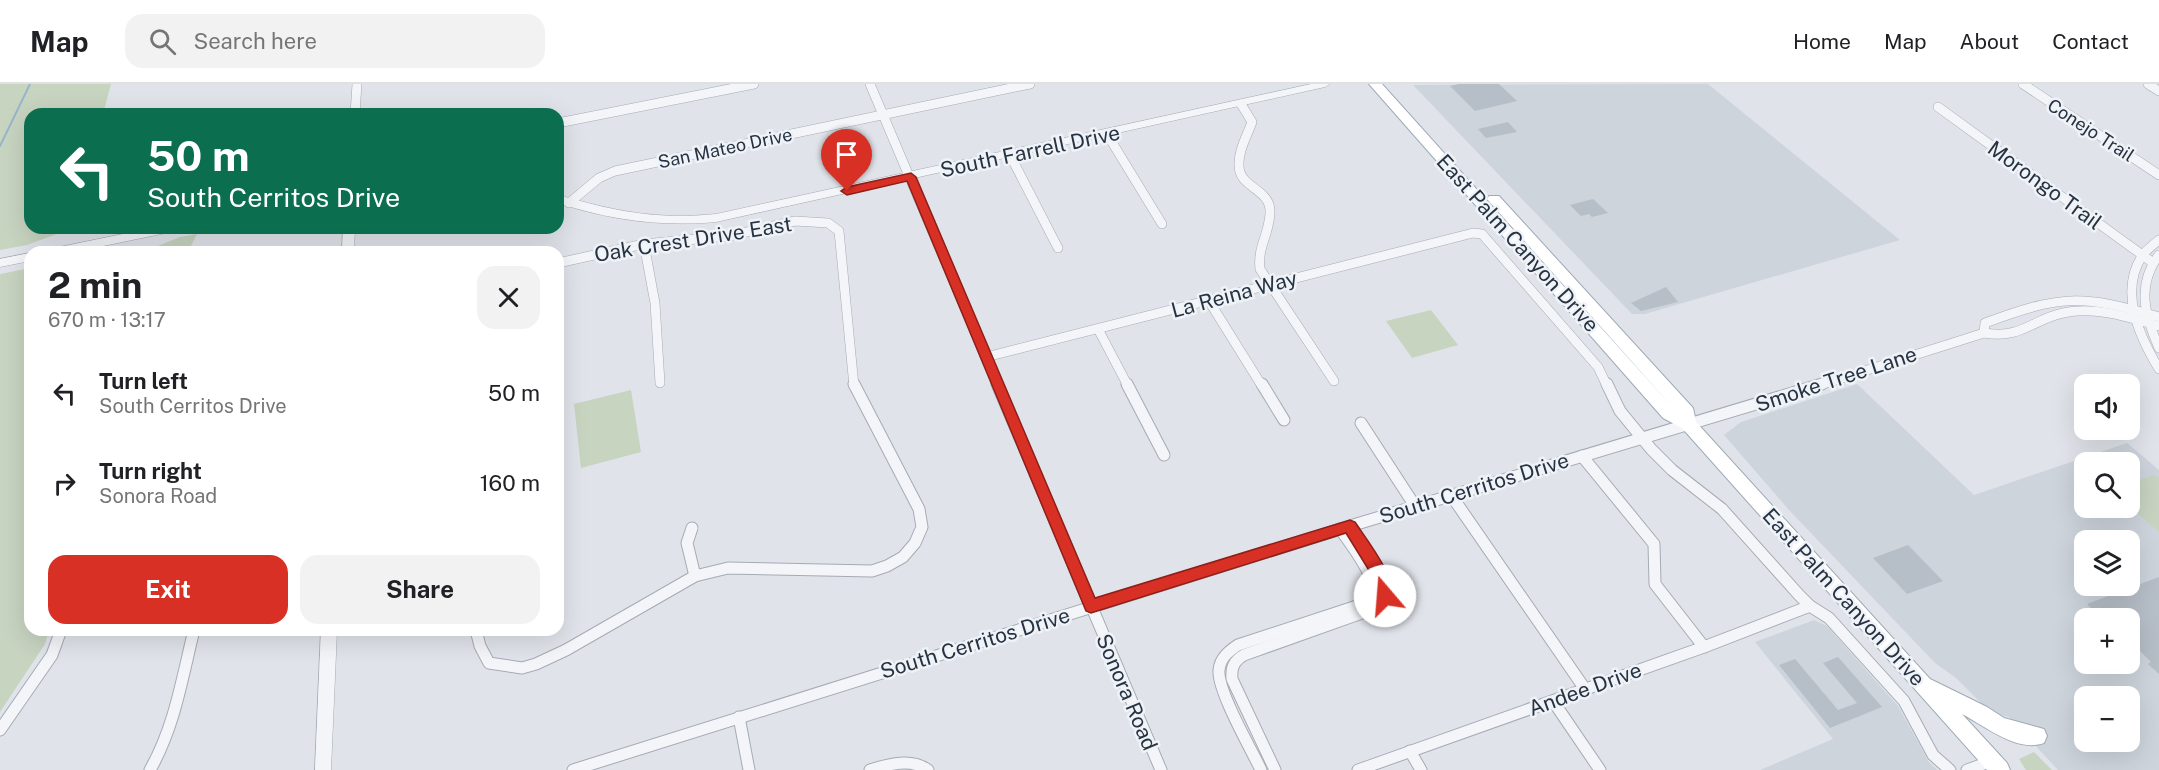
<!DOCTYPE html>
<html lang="en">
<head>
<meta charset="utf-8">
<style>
	body { margin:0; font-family:"Public Sans",sans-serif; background:#f2f2f2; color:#202124; height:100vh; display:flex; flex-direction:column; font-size:22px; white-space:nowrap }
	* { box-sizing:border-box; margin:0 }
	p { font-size:20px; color:#757577 }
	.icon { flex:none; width:33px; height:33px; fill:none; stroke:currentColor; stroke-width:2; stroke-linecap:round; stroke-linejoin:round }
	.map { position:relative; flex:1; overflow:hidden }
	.panel { position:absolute; left:24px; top:162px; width:540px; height:390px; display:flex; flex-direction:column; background:#fff; border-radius:18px; box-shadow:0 6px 24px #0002 }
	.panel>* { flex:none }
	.banner { position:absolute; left:24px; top:24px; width:540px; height:126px; border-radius:18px; box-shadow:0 6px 24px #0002; background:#0b6e4f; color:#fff; overflow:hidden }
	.buttons { position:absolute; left:2074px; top:290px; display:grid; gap:12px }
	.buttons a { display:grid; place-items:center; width:66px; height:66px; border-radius:12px; background:#fff; box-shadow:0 6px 24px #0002; font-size:30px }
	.pin { position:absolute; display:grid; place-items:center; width:51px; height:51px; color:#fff; margin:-62px -26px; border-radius:50% 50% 50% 0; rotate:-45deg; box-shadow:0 0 6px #0007 }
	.pin .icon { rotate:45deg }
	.me { position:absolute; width:66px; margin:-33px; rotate:342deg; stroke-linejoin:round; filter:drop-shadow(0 0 4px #0008) }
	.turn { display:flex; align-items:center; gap:21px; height:126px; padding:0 24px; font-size:27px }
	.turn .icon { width:78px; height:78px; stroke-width:2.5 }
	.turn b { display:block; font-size:42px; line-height:51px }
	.round { display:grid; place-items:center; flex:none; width:63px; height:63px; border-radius:18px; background:#f2f2f2 }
	.headline { display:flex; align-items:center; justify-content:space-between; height:102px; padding:0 24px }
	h1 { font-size:36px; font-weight:700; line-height:45px }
	.button { display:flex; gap:12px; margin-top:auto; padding:12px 24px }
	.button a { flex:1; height:69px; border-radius:18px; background:#d93025; color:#fff; font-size:24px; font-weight:700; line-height:69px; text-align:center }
	.button a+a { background:#f2f2f2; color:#202124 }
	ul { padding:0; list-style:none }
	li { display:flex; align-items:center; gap:18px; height:90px; padding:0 24px }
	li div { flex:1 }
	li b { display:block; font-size:22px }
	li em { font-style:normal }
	header { display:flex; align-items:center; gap:36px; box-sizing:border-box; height:84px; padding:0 30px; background:#fff; border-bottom:2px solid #e0e0e0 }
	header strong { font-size:28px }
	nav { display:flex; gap:33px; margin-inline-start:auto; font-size:21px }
	.search { width:420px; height:54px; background:#f2f2f2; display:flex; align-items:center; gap:15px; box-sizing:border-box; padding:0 21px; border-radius:18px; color:#757577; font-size:22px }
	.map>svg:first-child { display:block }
	.built { fill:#cdd4dc; fill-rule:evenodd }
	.green { fill:#c7d4c0 }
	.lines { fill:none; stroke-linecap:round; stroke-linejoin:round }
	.stream { stroke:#98b5cc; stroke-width:2 }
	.building { fill:#b6bec7 }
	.minor-far1-casing { stroke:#a5abb4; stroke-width:10 }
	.minor-casing { stroke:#a5abb4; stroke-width:13 }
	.tertiary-casing { stroke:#a5abb4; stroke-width:1 }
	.primary-casing { stroke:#9eaab6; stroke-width:2 }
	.minor-far1 { stroke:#f3f5f8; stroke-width:9 }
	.minor { stroke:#f3f5f8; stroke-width:11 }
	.tertiary { fill:#f3f5f8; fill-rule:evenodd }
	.primary { fill:#fff; fill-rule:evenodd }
	.route { fill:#d93025; stroke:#8d1f18; stroke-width:1.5 }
	.labels { text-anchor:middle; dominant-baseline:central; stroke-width:5; stroke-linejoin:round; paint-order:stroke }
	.far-street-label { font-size:18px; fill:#273342; stroke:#eff3f7 }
	.street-label { font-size:21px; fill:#273342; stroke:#eff3f7 }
</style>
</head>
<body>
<header>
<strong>Map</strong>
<div class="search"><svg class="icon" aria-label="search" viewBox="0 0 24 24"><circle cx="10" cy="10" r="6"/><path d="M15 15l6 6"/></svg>Search here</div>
<nav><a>Home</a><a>Map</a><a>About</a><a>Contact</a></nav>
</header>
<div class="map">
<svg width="2159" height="686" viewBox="0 0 2159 686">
	<rect width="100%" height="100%" fill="#e0e4ea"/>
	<g class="built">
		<path d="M1708,0L1900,156L1645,230H1632L1413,1Z"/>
		<path d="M1857,300L1974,411L2127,359L2159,386V686H2058L2009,633L1991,629L1956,594L1935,579L1789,426L1724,351L1741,338ZM2085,378H2130V423H2085ZM2085,456H2130V501H2085ZM2085,534H2130V579H2085ZM2085,612H2130V657H2085Z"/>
		<path d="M1814,536L1827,542L1898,622L1929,678L1937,686H1760L1833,655L1755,558Z"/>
	</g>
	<g class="green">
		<path d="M0,0H111L103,30H30V144H73L27,161L0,166Z"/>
		<path d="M197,150L188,168H143L180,153Z"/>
		<path d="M30,184V546H49L45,560L0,628V190Z"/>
		<path d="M1431,226L1458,261L1412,274L1386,237Z"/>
		<path d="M631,306L641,368L581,384L574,320Z"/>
		<path d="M2155,391L2159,394V448L2130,423V399Z"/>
		<path d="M2034,668L2052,686H2026L2019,675Z"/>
	</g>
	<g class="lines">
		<path class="stream" d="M0,62L30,0"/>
	</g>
	<g class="building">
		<path d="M1459,0H1499L1517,17L1475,27L1450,2Z"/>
		<path d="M1508,38L1517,48L1486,54L1478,45Z"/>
		<path d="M1593,115L1608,129L1592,133L1589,130L1581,132L1570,121Z"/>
		<path d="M1666,203L1678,218L1641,227L1631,219Z"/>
		<path d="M1908,461L1943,497L1907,510L1873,474Z"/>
		<path d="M2159,493V590L2148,580L2151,578L2130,557V534H2101L2087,520Z"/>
		<path d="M1838,573L1882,623L1830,644L1779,581L1795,575L1838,626L1857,619L1823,579Z"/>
	</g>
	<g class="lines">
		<defs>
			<g id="minor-far1">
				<path d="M870,0L998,302"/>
				<path d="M2023,0L2159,91"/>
				<path d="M2148,0L2159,7"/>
				<path d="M1241,20L1252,38C1247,52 1238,67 1239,82C1239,103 1269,105 1270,126C1271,147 1257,162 1260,185L1334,297"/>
				<path d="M1938,23L2152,178"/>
				<path d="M355,30L357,0"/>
				<path d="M558,39L754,0"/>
				<path d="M1107,50L1162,140"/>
				<path d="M1010,71L1058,164"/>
				<path d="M569,119L599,94L615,87L1030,0"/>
				<path d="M2159,156C2153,161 2146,166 2142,172C2119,208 2139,252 2159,285"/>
				<path d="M644,160L655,219L660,299"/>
				<path d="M2159,171C2136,201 2145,232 2159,264"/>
				<path d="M558,179L644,160L729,152L795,137L828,139L839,147L854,302"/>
				<path d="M1209,217L1262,302"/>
				<path d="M1098,245L1128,302"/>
				<path d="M1984,249L1985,239C2060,211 2082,210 2159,233"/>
				<path d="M986,273L1473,149L1482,150L1598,283L1607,302"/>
				<path d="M1817,302L1984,249C2022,255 2031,236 2063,229C2095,222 2128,233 2159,242"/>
			</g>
			<g id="minor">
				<path d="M997,300L1161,686"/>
				<path d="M1127,300L1164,371"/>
				<path d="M1262,300L1284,336"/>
				<path d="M1607,300L1620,327L1651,365L1672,386L1722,425L1799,511L1810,522L1829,534L1904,617L1933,671L1950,686"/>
				<path d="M1361,339L1415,422"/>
				<path d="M1582,372L1654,460L1655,500L1704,563"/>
				<path d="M1451,411L1585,605"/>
				<path d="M692,444L687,459L695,492"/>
				<path d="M476,546L480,562L489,579L522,584L536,580L566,566L695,492L728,484L872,487L887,482L903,473L915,459L922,443L919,425L854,300"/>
				<path d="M1553,617L1600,686"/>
				<path d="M739,633L749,686"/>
				<path d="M0,646L52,571L61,546"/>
				<path d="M1410,667L1421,686"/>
				<path d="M150,686C175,642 182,594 194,546"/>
				<path d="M573,686L1350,442L1822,300"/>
				<path d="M870,686C889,680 911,674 928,686"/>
				<path d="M1261,686C1251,665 1217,606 1219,586C1220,574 1229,567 1238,561L1354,523C1361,520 1371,517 1373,509C1377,493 1349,458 1340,445"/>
				<path d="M1275,686L1232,595C1231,583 1234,577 1244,571L1376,524L1385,512L1383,494L1350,442"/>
				<path d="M1358,686L1704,563L1810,522"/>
				<path d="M1967,686L1992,677"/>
			</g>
			<g id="tertiary">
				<path d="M1311,0H1330L1325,3L716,138C661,143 610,136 558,119V111C615,127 656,136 716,130Z"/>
				<path d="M152,144H177L171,148L74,168H49L55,164Z"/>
				<path d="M343,144H355L354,168H342Z"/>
				<path d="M30,169V177L0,183V175Z"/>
				<path d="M321,546H337L331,686H315Z"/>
			</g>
			<path id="primary" d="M1369,0H1382L1675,326L1487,115L1489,112H1499L1693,324L1696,338L1930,595L1987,623L2004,634L2044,645L2047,652L2044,659C2017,669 1985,642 1962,630L2007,679L2010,686H1987L1682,344L1663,334Z"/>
		</defs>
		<use href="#minor-far1" class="minor-far1-casing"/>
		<use href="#minor" class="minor-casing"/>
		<use href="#tertiary" class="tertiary-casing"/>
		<use href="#primary" class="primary-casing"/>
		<use href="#minor-far1" class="minor-far1"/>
		<use href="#minor" class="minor"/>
		<use href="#tertiary" class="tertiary"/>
		<use href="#primary" class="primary"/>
	</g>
	<path class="route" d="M911,89L916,93L1095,514L1350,436L1355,438C1366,455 1400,497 1391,517L1385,518L1380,517L1375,496L1346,449L1091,529L1086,527L907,97L847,111L841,107L847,103Z"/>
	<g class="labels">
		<g class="far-street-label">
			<text transform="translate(2091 46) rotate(33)">Conejo Trail</text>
			<text transform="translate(725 64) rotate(-12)">San Mateo Drive</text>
		</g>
		<g class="street-label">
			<text transform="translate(1030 67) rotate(-12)">South Farrell Drive</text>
			<text transform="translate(2045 101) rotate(36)">Morongo Trail</text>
			<text transform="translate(693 155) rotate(-9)">Oak Crest Drive East</text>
			<text transform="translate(1518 159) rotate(48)">East Palm Canyon Drive</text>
			<text transform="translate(1234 210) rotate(-15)">La Reina Way</text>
			<text transform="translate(1836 295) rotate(-18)">Smoke Tree Lane</text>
			<text transform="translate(1474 404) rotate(-17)">South Cerritos Drive</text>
			<text transform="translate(1844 513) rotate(48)">East Palm Canyon Drive</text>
			<text transform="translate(975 559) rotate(-17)">South Cerritos Drive</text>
			<text transform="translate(1585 605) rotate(-20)">Andee Drive</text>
			<text transform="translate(1127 608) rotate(67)">Sonora Road</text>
		</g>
	</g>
</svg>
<div class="buttons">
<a><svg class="icon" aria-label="sound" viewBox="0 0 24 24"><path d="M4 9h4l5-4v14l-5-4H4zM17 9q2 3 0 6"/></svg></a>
<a><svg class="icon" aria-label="search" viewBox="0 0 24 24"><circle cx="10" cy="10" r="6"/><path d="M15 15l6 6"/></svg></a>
<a><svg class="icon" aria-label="layers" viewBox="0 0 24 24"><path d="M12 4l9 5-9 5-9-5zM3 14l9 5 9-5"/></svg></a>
<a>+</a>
<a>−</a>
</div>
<div class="pin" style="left:847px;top:107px;background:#d93025"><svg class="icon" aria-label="arrive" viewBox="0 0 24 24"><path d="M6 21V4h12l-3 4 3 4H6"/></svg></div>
<svg class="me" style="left:1385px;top:512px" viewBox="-20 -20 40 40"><circle r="19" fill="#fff"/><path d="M0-13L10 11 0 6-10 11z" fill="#d93025"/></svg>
<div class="banner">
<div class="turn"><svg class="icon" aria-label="left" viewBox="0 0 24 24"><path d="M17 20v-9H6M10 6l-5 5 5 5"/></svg><div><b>50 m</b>South Cerritos Drive</div></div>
</div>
<section class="panel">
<div class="headline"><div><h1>2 min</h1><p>670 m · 13:17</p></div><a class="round"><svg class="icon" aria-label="close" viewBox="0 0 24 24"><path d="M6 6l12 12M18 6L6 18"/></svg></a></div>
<ul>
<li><svg class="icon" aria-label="left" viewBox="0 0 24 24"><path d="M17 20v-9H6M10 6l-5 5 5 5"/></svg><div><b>Turn left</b><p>South Cerritos Drive</p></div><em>50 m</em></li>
<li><svg class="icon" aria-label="right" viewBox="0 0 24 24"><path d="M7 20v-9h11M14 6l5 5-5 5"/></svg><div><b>Turn right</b><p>Sonora Road</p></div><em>160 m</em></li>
</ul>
<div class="button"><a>Exit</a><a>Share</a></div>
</section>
</div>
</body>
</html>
